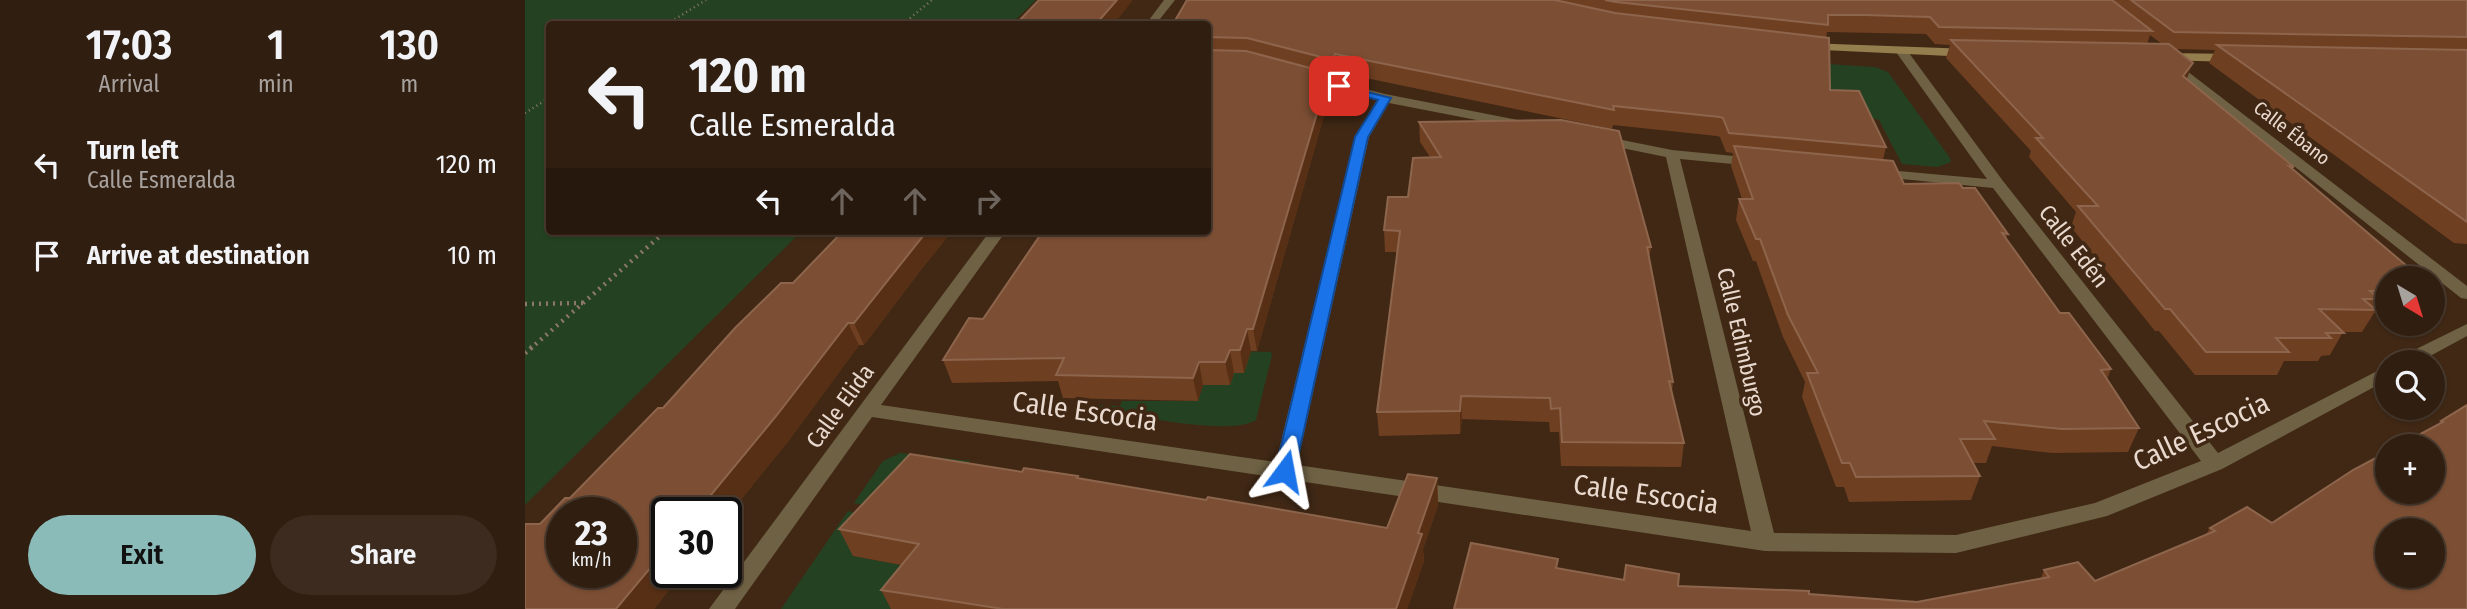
<!DOCTYPE html>
<html lang="en">
<head>
<meta charset="utf-8">
<style>
	body { margin:0; font-family:"Fira Sans Condensed",sans-serif; background:#3c2b1e; color:#f1f3f6; height:100vh; display:flex; flex-direction:column; font-size:26px; white-space:nowrap }
	* { box-sizing:border-box; margin:0 }
	p { font-size:23px; color:#a8a29f }
	.icon { flex:none; width:38px; height:38px; fill:none; stroke:currentColor; stroke-width:2; stroke-linecap:round; stroke-linejoin:round }
	.map { position:relative; flex:1; overflow:hidden }
	.sheet { display:flex; flex-direction:column; background:#301e10; width:525px }
	.sheet>* { flex:none }
	.hud { position:absolute; left:21px; top:21px; width:665px; height:214px; border-radius:7px; box-shadow:0 2px 5px #0004,0 0 0 2px #4b3c30; background:#301e10; color:#f1f3f6; overflow:hidden }
	.needle { width:46px; rotate:142deg }
	.tools { position:absolute; left:1850px; top:266px; display:grid; gap:14px }
	.tools a { display:grid; place-items:center; width:70px; height:70px; border-radius:50%; background:#301e10; box-shadow:0 2px 5px #0004,0 0 0 2px #4b3c30; font-size:35px }
	.speed { position:absolute; left:21px; top:497px; display:flex; gap:14px; font-size:35px; font-weight:700; text-align:center }
	.speed>* { display:grid; place-content:center; width:91px; height:91px; border-radius:50%; background:#301e10; box-shadow:0 2px 5px #0004,0 0 0 2px #4b3c30; line-height:1 }
	.speed small { font-size:18px; font-weight:400 }
	.speed .limit { border:4px solid #111; border-radius:10px; background:#fff; color:#111 }
	.pin { position:absolute; display:grid; place-items:center; width:60px; height:60px; color:#fff; margin:-30px; border-radius:14px; box-shadow:0 4px 10px #0006 }
	.me { position:absolute; width:77px; margin:-38px; rotate:13deg; stroke-linejoin:round; filter:drop-shadow(0 0 5px #0008) }
	.turn { display:flex; align-items:center; gap:24px; height:147px; padding:0 28px; font-size:32px }
	.turn .icon { width:91px; height:91px; stroke-width:2.5 }
	.turn b { display:block; font-size:49px; line-height:60px }
	.lanes { display:flex; align-items:center; height:66px; padding:0 28px; background:#0003; justify-content:center; gap:35px; direction:ltr }
	.lanes .off { opacity:.35 }
	.eta { display:flex; justify-content:space-evenly; align-items:center; height:119px; text-align:center }
	.eta b { font-size:42px; font-weight:600; line-height:49px }
	.button { display:flex; gap:14px; margin-top:auto; padding:14px 28px }
	.button a { flex:1; height:80px; border-radius:42px; background:#8bbbb9; color:#111; font-size:28px; font-weight:600; line-height:80px; text-align:center }
	.button a+a { background:#3c2b1e; color:#f1f3f6 }
	ul { padding:0; list-style:none }
	li { display:flex; align-items:center; gap:21px; height:91px; padding:0 28px }
	li div { flex:1 }
	li b { display:block; font-size:26px }
	li em { font-style:normal }
	main { display:flex; flex:1; min-height:0 }
	.map>svg:first-child { display:block }
	.green { fill:#244221 }
	.lines { fill:none; stroke-linecap:round; stroke-linejoin:round }
	.path-far2 { stroke:#8c7868; stroke-width:2.5; stroke-dasharray:1 3.5; stroke-linecap:butt }
	.path-far1 { stroke:#8c7868; stroke-width:4.5; stroke-dasharray:2 5; stroke-linecap:butt }
	.path { stroke:#8c7868; stroke-width:5; stroke-dasharray:2 6; stroke-linecap:butt }
	.street { fill:#6f6244; fill-rule:evenodd }
	.secondary { fill:#947e4e; fill-rule:evenodd }
	.wall { fill:#6f3f21; fill-rule:evenodd }
	.shaded-wall { fill:#572f14 }
	.building { fill:#7c4f34; stroke:#8d654c; stroke-width:2; fill-rule:evenodd }
	.route { fill:#1a73e8; stroke:#114b97; stroke-width:2 }
	.labels { text-anchor:middle; dominant-baseline:central; stroke-width:7; stroke-linejoin:round; paint-order:stroke }
	.far-street-label { font-size:19px; fill:#e9d9ce; stroke:#402815 }
	.street-label { font-size:23px; fill:#e9d9ce; stroke:#402815 }
	.near-street-label { font-size:28px; fill:#e9d9ce; stroke:#402815 }
</style>
</head>
<body>
<main>
<section class="sheet">
<div class="eta">
<div><b>17:03</b><p>Arrival</p></div>
<div><b>1</b><p>min</p></div>
<div><b>130</b><p>m</p></div>
</div>
<ul>
<li><svg class="icon" aria-label="left" viewBox="0 0 24 24"><path d="M17 20v-9H6M10 6l-5 5 5 5"/></svg><div><b>Turn left</b><p>Calle Esmeralda</p></div><em>120 m</em></li>
<li><svg class="icon" aria-label="arrive" viewBox="0 0 24 24"><path d="M6 21V4h12l-3 4 3 4H6"/></svg><div><b>Arrive at destination</b></div><em>10 m</em></li>
</ul>
<div class="button"><a>Exit</a><a>Share</a></div>
</section>
<div class="map">
<svg width="1942" height="609" viewBox="0 0 1942 609">
	<rect width="100%" height="100%" fill="#402815"/>
	<g class="green">
		<path d="M0,0H511L486,24H24V231H277L0,505Z"/>
		<path d="M1302,64L1350,67L1363,72L1425,158L1426,162L1413,167L1377,164L1354,120L1306,107Z"/>
		<path d="M709,351L746,352L747,355L731,420C704,437 604,414 569,409L571,405L595,406L597,401H672L678,385Z"/>
		<path d="M375,453L445,461L432,478L368,511L329,503L358,461Z"/>
		<path d="M323,511L360,520L328,556L376,565L399,573L373,609H256Z"/>
	</g>
	<g class="lines">
		<g class="path-far2">
			<path d="M142,24L181,0"/>
			<path d="M378,24L407,0"/>
			<path d="M0,113L24,98"/>
		</g>
		<g class="path-far1">
			<path d="M0,304L58,303"/>
			<path d="M5,349L141,231"/>
		</g>
		<path class="path" d="M0,353L7,347"/>
		<g class="street">
			<path d="M639,0H650L631,24H621Z"/>
			<path d="M1377,48L1381,49L1478,181L1693,453L1862,366V380L1697,469L1582,516L1431,553L1240,551L347,417L210,609H184L465,231H481L356,405L751,462L830,137L852,100L778,81L776,78L782,74L860,94L998,121L1005,125L998,129L864,103L844,137L772,465L1226,531L1141,157L1072,143V137L1077,136L1147,150L1229,158L1236,162L1229,166L1155,159L1249,533L1431,535L1570,503L1676,461L1468,188L1346,176L1344,173L1346,170L1351,169L1462,179L1371,52Z"/>
			<path d="M1645,58L1942,286V299L1936,298L1641,65V59Z"/>
			<path d="M1942,324V336L1894,362H1871L1873,358Z"/>
		</g>
		<g class="secondary">
			<path d="M1281,43L1445,49L1451,53L1445,57L1277,49L1275,47Z"/>
			<path d="M1638,53L1711,54L1717,58L1711,62L1634,60V54Z"/>
		</g>
	</g>
	<g class="wall">
		<path d="M662,0H1942V244L1929,243L1684,63L1690,50L1650,49L1662,79L1769,167L1767,170L1862,278V313H1849L1837,332H1818L1805,355L1796,356L1793,361H1759L1752,375H1670L1634,331H1630L1546,227L1551,212L1504,157L1506,151L1421,58L1425,45L1410,44L1401,34L1302,32L1301,38L1305,90L1361,147L1358,160L1379,184L1438,188L1483,234L1481,239L1535,313L1586,369L1582,379L1614,428L1603,452L1527,453L1467,446L1461,463H1448L1455,476L1446,500L1324,502L1319,487H1311L1277,397L1280,382L1258,337L1231,261H1228L1211,220L1214,199H1217L1206,166L1208,153L1201,152L1195,137L1192,136L1088,125L1087,129L812,72L810,78L805,77L806,91L732,351H726L719,373H709L705,385H678L673,401L538,398L533,381L427,383L418,360L458,319L682,231V24ZM1625,35L1637,44H1622Z"/>
		<path d="M894,122L1126,247L1124,259L1148,382L1147,392L1159,443L1156,467L1036,466L1034,432H1025L1024,422L937,419L935,434L854,436L852,412L873,252H860L859,230L883,197L905,157L895,142Z"/>
		<path d="M318,231H427L395,271L339,345H334L265,439L201,518V513L142,572H158L129,609H0L15,524L45,498L268,283Z"/>
		<path d="M1942,405V609H929L1033,568L1099,580L1153,586L1284,594L1392,602L1516,578L1519,570L1570,581L1680,536L1685,528L1747,523L1913,425L1916,421Z"/>
		<path d="M497,472L554,478L681,500L862,528L912,478L913,505L898,549L899,561L882,609H366L356,590L376,565L328,556L314,529Z"/>
	</g>
	<g class="shaded-wall">
		<path d="M592,0H608L589,24H571Z"/>
		<path d="M810,54L812,72L810,78L808,60Z"/>
		<path d="M1668,63L1661,81L1658,76Z"/>
		<path d="M804,73L806,91L732,351L728,329Z"/>
		<path d="M402,231H427L395,271L339,345L329,323Z"/>
		<path d="M323,323L334,345L265,439L201,518V513H171Z"/>
		<path d="M722,329L726,351L719,373L715,350Z"/>
		<path d="M705,350L709,373L705,385L700,362Z"/>
		<path d="M674,362L678,385L673,401L668,378Z"/>
		<path d="M936,396L937,419L935,434V411Z"/>
		<path d="M912,478L913,505L898,549L899,561L882,609H871L893,533Z"/>
		<path d="M142,548V572H158L129,609H91Z"/>
	</g>
	<g class="building">
		<path d="M514,0H592L571,24H491Z"/>
		<path d="M662,0H1030L1090,13L1304,38L1305,90L1334,91L1361,147L1204,133L1198,118L1195,117L1088,106L1089,110L810,54L808,60L722,38L682,37V24H648Z"/>
		<path d="M1080,0H1587L1627,31L1414,27L1405,17L1340,15H1303V25L1091,2Z"/>
		<path d="M1606,0H1942V37L1649,32Z"/>
		<path d="M1426,40L1644,44L1668,63L1658,76L1769,167L1764,166L1896,278H1862V291H1845L1854,299H1838L1851,310L1794,309L1819,333H1801L1806,338H1751L1764,352H1681L1645,309H1640L1553,206H1573L1511,138H1518Z"/>
		<path d="M1692,45L1942,50V222Z"/>
		<path d="M682,50L721,51L804,73L728,329H722L715,350H705L700,362H674L668,378L531,375L539,358L418,360L444,318L458,319L518,231H682Z"/>
		<path d="M1036,120L1094,131L1126,247H1122L1148,382L1144,381L1159,443L1037,442L1035,408L1026,409L1025,398L936,396L935,411L852,412L875,231L859,230L863,197H883L888,158L916,157L894,122Z"/>
		<path d="M1209,146L1368,161L1379,184L1434,183L1438,188H1450L1483,234L1477,233L1535,313H1544L1586,369L1576,370L1614,428L1537,429L1459,421L1470,439H1435L1455,476L1331,477L1325,463H1317L1282,373H1293L1263,315L1235,239H1231L1214,199H1228Z"/>
		<path d="M318,231H402L329,323H323L252,415L171,513H142V548L91,609H0V524H15L40,498H45L133,408H138L210,328L256,283H268ZM37,513H96V572H37Z"/>
		<path d="M1942,405V609H929L946,543L1033,559L1031,568L1099,580L1101,565L1154,574L1153,586L1284,591V594L1392,602L1524,577L1519,570L1553,562L1570,581L1690,531L1685,528L1722,507L1747,523L1828,470L1862,452V492H1908V446H1873L1918,422L1916,421ZM1862,530H1908V576H1862Z"/>
		<path d="M385,454L497,472L499,468L553,476L552,478L681,500L683,497L862,528L883,474L912,478L893,533L897,534L871,609H478L356,590L394,544L314,529Z"/>
	</g>
	<path class="route" d="M810,84L866,98L843,137L770,471L767,475H753L750,471L830,137L853,100L810,89Z"/>
	<g class="labels">
		<g class="far-street-label">
			<text transform="translate(1767 133) rotate(38)">Calle Ébano</text>
		</g>
		<g class="street-label">
			<text transform="translate(1549 246) rotate(52)">Calle Edén</text>
			<text transform="translate(1217 342) rotate(77)">Calle Edimburgo</text>
			<text transform="translate(315 406) rotate(-54)">Calle Elida</text>
		</g>
		<g class="near-street-label">
			<text transform="translate(560 411) rotate(8)">Calle Escocia</text>
			<text transform="translate(1676 432) rotate(-25)">Calle Escocia</text>
			<text transform="translate(1121 494) rotate(8)">Calle Escocia</text>
		</g>
	</g>
</svg>
<div class="tools">
<a><svg class="needle" viewBox="-14 -14 28 28"><path d="M0-13l5 13h-10z" fill="#e53935"/><path d="M0 13l5-13h-10z" fill="#a8a29f"/></svg></a>
<a><svg class="icon" aria-label="search" viewBox="0 0 24 24"><circle cx="10" cy="10" r="6"/><path d="M15 15l6 6"/></svg></a>
<a>+</a>
<a>−</a>
</div>
<div class="speed"><div>23<small>km/h</small></div><div class="limit">30</div></div>
<div class="pin" style="left:814px;top:86px;background:#d93025"><svg class="icon" aria-label="arrive" viewBox="0 0 24 24"><path d="M6 21V4h12l-3 4 3 4H6"/></svg></div>
<svg class="me" style="left:760px;top:471px" viewBox="-20 -20 40 40"><path d="M0-17L14 15 0 8-14 15z" fill="#1a73e8" stroke="#fff" stroke-width="4"/></svg>
<div class="hud">
<div class="turn"><svg class="icon" aria-label="left" viewBox="0 0 24 24"><path d="M17 20v-9H6M10 6l-5 5 5 5"/></svg><div><b>120 m</b>Calle Esmeralda</div></div>
<div class="lanes"><svg class="icon" aria-label="left" viewBox="0 0 24 24"><path d="M17 20v-9H6M10 6l-5 5 5 5"/></svg><svg class="icon off" aria-label="ahead" viewBox="0 0 24 24"><path d="M12 20V5M6 11l6-6 6 6"/></svg><svg class="icon off" aria-label="ahead" viewBox="0 0 24 24"><path d="M12 20V5M6 11l6-6 6 6"/></svg><svg class="icon off" aria-label="right" viewBox="0 0 24 24"><path d="M7 20v-9h11M14 6l5 5-5 5"/></svg></div>
</div>
</div>
</main>
</body>
</html>
